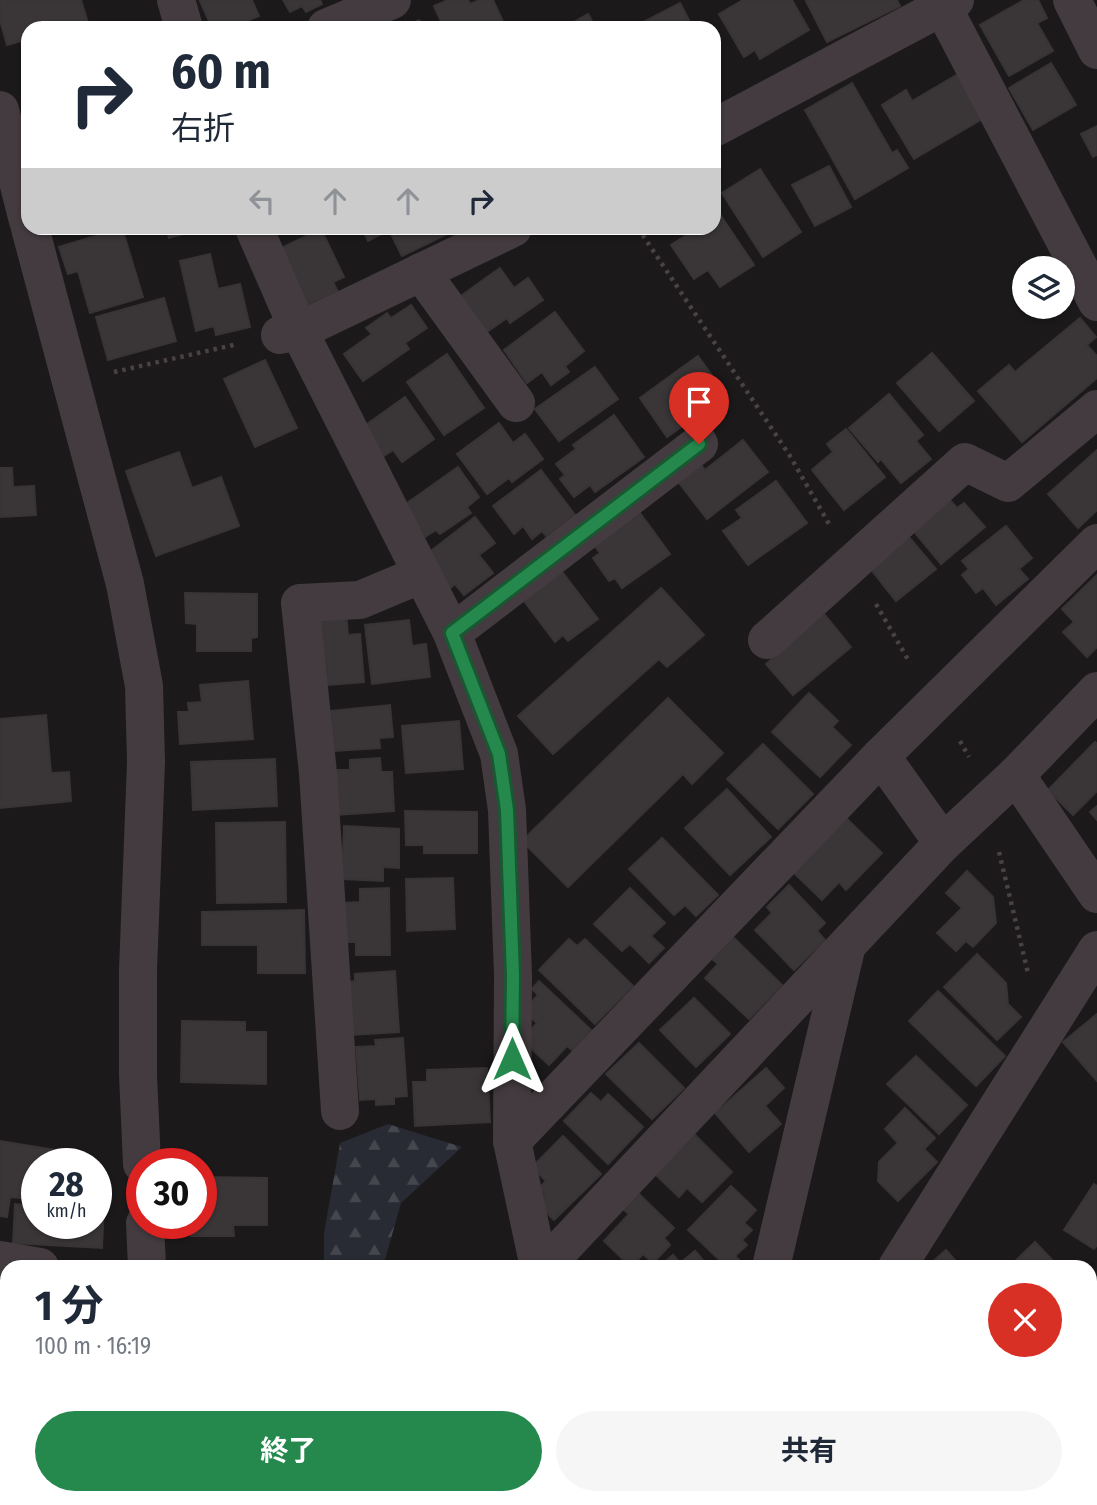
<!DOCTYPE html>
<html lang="ja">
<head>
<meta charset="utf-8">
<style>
	body { margin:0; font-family:"Fira Sans Condensed","Noto Sans JP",sans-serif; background:#f6f6f7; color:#1f2937; height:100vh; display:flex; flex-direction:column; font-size:26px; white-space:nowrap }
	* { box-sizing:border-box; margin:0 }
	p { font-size:23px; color:#747a83 }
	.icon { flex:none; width:38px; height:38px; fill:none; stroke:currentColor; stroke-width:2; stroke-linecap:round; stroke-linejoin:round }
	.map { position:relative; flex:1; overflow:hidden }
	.panel { position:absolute; left:0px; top:1260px; width:1097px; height:245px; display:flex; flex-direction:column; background:#fff; border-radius:21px 21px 0 0; box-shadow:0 2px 5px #0004 }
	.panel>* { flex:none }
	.banner { position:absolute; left:21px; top:21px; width:700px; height:214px; border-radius:21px; box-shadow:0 2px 5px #0004; background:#fff; color:#1f2937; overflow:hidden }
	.buttons { position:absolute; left:1012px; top:256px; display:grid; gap:14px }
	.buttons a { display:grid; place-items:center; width:63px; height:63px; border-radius:50%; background:#fff; box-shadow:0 2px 5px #0004; font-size:35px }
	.speed { position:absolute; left:21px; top:1148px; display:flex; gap:14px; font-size:35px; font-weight:700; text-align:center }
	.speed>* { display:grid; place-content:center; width:91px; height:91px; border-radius:50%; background:#fff; box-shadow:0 2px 5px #0004; line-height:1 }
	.speed small { font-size:18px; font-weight:400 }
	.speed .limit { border:10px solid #d22; background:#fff; color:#111 }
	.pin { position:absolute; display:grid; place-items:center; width:60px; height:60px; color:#fff; margin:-72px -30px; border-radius:50% 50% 50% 0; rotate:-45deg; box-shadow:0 0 7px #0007 }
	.pin .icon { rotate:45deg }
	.me { position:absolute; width:77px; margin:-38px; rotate:0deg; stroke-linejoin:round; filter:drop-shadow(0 0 5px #0008) }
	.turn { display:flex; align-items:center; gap:24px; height:147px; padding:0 35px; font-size:32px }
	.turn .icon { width:91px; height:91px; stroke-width:2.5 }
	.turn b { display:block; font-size:49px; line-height:60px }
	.lanes { display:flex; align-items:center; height:66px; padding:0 35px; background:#0003; justify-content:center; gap:35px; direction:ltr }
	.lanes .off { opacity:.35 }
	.round { display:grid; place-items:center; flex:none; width:74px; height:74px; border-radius:37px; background:#f6f6f7 }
	.head { display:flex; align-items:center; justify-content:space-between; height:119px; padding:0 35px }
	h1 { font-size:42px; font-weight:700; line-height:52px }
	.action { display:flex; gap:14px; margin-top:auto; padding:14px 35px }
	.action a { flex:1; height:80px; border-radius:42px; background:#25894d; color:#fff; font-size:28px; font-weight:700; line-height:80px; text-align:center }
	.action a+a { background:#f6f6f7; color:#1f2937 }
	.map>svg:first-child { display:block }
	.forest { fill:url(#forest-firs) }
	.building { fill:#3a3638; stroke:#383334; stroke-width:2 }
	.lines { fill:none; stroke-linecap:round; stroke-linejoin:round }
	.path { stroke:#4a4147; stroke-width:4.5; stroke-dasharray:3.5 5; stroke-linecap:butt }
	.minor { stroke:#433b3f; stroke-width:38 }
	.route-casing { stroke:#185932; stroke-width:18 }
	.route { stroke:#25894d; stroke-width:12 }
</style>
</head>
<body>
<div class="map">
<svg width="1097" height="1505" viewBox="0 0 1097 1505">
	<defs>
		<pattern id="forest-firs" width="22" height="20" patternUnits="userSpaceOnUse" patternTransform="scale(1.75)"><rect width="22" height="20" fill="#282b34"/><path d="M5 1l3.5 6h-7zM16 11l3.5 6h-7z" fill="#45474f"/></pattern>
	</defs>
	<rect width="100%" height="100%" fill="#1b191a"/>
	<g class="forest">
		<path d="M388,1124L462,1147L401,1203L383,1267H324V1233L340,1143Z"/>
		<path d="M296,1498H361V1505H298Z"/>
	</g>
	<g class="building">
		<path d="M0,0H81L88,23L69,28H28V39L7,45L0,20Z"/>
		<path d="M204,0H252L259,16L247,21L250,28H212L200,1Z"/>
		<path d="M283,0H320L322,4L306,12L302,6L290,12Z"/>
		<path d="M448,0H468L470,4L480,0H493L506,28H444L434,6Z"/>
		<path d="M743,0H792L809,30L760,59L755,50L744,57L719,14Z"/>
		<path d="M809,0H897L900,6L827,42L806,1Z"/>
		<path d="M1024,0H1038L1047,18L1037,23L1053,51L1009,76L980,25Z"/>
		<path d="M680,3L693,28H632Z"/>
		<path d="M588,14L596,28H563Z"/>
		<path d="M419,20L423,28H402Z"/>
		<path d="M28,52V83L22,54Z"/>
		<path d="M1051,63L1076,105L1033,130L1009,88Z"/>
		<path d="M958,74L984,118L914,159L882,105L906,90L912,101Z"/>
		<path d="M852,83L892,153L897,150L908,168L855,199L805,110Z"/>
		<path d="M1097,126V155L1093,157L1081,134Z"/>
		<path d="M829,166L851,207L815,226L792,185Z"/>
		<path d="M760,169L801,232L763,257L722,193Z"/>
		<path d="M719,213L754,265L720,287L708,270L694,279L671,245L697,228H714V216Z"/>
		<path d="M122,228L143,297L90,313L78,271L68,274L59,247Z"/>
		<path d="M166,228H191L192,231L169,238Z"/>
		<path d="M362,228H451L453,231L402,256L389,230L368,241Z"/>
		<path d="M321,229L344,277L333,282L338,292L304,307L277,250Z"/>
		<path d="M210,254L218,289L240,284L250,327L216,335L214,326L196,331L180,261Z"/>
		<path d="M500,268L514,288L528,278L543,300L510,323L507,318L484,334L458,298Z"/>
		<path d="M164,298L176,341L108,360L96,317Z"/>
		<path d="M411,305L427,328L405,343L409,349L363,381L344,354L372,334L366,328L387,313L391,318Z"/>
		<path d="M555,312L584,351L565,366L569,372L551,385L542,372L527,383L504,350Z"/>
		<path d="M1080,318L1096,337L1087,345L1097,356V378L1022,442L978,391L1009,365L1015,372Z"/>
		<path d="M932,353L974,401L939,431L897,383Z"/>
		<path d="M447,354L484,408L444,435L407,382Z"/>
		<path d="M698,356L726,395L667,437L640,398Z"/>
		<path d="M265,360L297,428L255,447L224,379Z"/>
		<path d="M595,367L618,399L559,441L535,409Z"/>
		<path d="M889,394L923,435L916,441L931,459L901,483L881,459L878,462L849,428Z"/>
		<path d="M405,397L434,439L402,462L393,450L384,456L363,427Z"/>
		<path d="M614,415L644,457L595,492L590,485L574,497L560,479L565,475L556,464L576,449L573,445Z"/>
		<path d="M499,423L513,443L525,434L543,459L512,482L509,478L487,494L457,454Z"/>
		<path d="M846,429L885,477L844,510L812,470L833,452L827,444Z"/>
		<path d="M743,440L768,472L707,519L676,479L699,462L705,470Z"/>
		<path d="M1097,450V510L1078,528L1048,494Z"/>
		<path d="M179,452L192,488L221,477L239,526L156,556L126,471Z"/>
		<path d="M458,467L479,497L467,507L471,513L440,534L436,530L425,537L403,506Z"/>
		<path d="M0,468H12L13,487L34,486L36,515L0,517Z"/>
		<path d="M541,470L575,515L546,536L542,531L532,539L523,526L514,534L493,506Z"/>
		<path d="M776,481L807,523L748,565L723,531L742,518L736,510Z"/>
		<path d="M948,498L957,508L964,503L985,527L941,564L911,528Z"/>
		<path d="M640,513L670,554L622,588L615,578L609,581L593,558L600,553L594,545Z"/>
		<path d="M475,517L495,543L479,555L493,573L464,595L455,584L448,590L423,557Z"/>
		<path d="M1006,526L1032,558L1019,569L1028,579L996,605L983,588L976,593L962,575L969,569L962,561Z"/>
		<path d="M908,536L936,569L896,601L869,567Z"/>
		<path d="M560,569L598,619L568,641L563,635L555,642L521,597Z"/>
		<path d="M1097,575V647L1087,657L1063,632L1074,622L1062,609Z"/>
		<path d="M661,588L704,635L667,667L659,659L553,754L518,716Z"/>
		<path d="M185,593L257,594V637L251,638V651H197V624L186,623Z"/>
		<path d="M346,612L348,635L360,634L364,682L328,685L326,663L319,664L316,614Z"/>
		<path d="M824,614L851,647L793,695L766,664Z"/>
		<path d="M409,620L412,646L426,644L430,677L372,684L365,625Z"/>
		<path d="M248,681L253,739L180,744L178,712H189L188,703L202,702L200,685Z"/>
		<path d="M809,693L838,721L832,727L851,745L820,777L772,732Z"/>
		<path d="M668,698L723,753L692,784L683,774L568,887L522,841Z"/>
		<path d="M390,705L393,737L379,738L380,748L334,751L331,711Z"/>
		<path d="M46,715L51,773L69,772L71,801L0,808V719Z"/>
		<path d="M459,721L463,769L406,773L402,726Z"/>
		<path d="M1095,742L1097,744V791L1073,815L1048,790Z"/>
		<path d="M763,744L813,794L778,829L727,779Z"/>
		<path d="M380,758L381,772H392L394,811L336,815L333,770H350V760Z"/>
		<path d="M275,759L277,806L193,810L191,762Z"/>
		<path d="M727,789L771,837L730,875L685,828Z"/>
		<path d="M1097,806V820L1090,812Z"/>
		<path d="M405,811L477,812V853H424V845H406Z"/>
		<path d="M844,816L882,853L846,890L839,882L822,900L791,870Z"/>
		<path d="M285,822L286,902L217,903L216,823Z"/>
		<path d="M344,826L399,829V868L383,867V881L342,879Z"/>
		<path d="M662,838L718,895L696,916L685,905L674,915L629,869Z"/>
		<path d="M967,871L993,897L996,923L973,947L966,941L956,951L937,933L962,908L946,893Z"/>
		<path d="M453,878L455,929L407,931L406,879Z"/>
		<path d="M789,885L825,923L817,931L825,940L794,970L755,930L772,913L767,907Z"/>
		<path d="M389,888L390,955H356V942H344L342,903L360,902V889Z"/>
		<path d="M630,888L665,923L651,936L664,948L649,963L630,944L622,951L594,924Z"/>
		<path d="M304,910L305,973H258V945H202V912Z"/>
		<path d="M733,937L782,985L749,1019L705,978L718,964L712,959Z"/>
		<path d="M569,939L577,946L585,939L633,986L595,1024L539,970Z"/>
		<path d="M977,954L1006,983L1008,1004L1021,1017L997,1040L944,987Z"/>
		<path d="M395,971L399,1032L351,1035L347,982L355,981V974Z"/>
		<path d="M539,981L591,1030L572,1050L567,1046L549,1065L522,1040L537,1023L530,1017V1004L538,995L532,989Z"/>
		<path d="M938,991L1005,1056L976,1086L909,1021Z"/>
		<path d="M694,998L730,1034L696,1067L660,1030Z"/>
		<path d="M1097,1014V1081L1063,1042Z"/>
		<path d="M182,1021L245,1022V1032H266V1084L181,1082Z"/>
		<path d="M403,1038L407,1096L394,1097V1104L376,1105V1099L360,1100L356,1047L376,1046L375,1040Z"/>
		<path d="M639,1043L684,1088L652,1119L606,1074Z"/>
		<path d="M916,1056L967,1105L939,1134L887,1084Z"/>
		<path d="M487,1068L490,1122L415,1126L413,1082H427V1070Z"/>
		<path d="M766,1068L784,1088L765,1106L781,1124L749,1152L715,1113Z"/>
		<path d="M591,1093L601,1102L608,1094L643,1127L608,1164L564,1121Z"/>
		<path d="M905,1108L935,1138L924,1149L937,1162L898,1201L878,1181L879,1162L898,1143L885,1129Z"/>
		<path d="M695,1135L732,1172L702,1202L687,1188L679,1197L655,1174Z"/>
		<path d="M563,1136L601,1174L554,1220L537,1203L545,1195L539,1188L546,1181L532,1167Z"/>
		<path d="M0,1141L56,1150L54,1164H37V1200L10,1197L7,1217L0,1216Z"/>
		<path d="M201,1177L267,1178V1225H233L234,1236H191L192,1223H201Z"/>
		<path d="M96,1180V1206H104L102,1248L13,1243L15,1204L37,1206V1223H96Z"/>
		<path d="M1094,1184L1097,1186V1245L1094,1249L1064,1230Z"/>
		<path d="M731,1186L756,1210L744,1223L752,1230L742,1240L747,1245L735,1256L741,1262L736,1267H727L688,1230Z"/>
		<path d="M639,1194L674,1228L664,1238L670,1245L653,1263L643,1254L631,1267L604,1241L629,1214L624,1210Z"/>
		<path d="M1035,1242L1059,1267H1009Z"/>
		<path d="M946,1250L961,1267H927Z"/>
		<path d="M695,1251L709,1267H659L673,1255L680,1263Z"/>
		<path d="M235,1262V1267H182Z"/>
		<path d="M1097,1302V1364L1091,1370L1090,1309Z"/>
		<path d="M0,1395L7,1396V1474H0Z"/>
		<path d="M651,1498H665L672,1505H643Z"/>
		<path d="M703,1498H771L778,1505H695Z"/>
		<path d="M985,1498L995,1505H981Z"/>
		<path d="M1005,1498H1038L1033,1505H1015Z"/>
		<path d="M54,1499L78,1501V1505H54Z"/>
	</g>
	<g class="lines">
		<g class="path">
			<path d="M638,228L790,456L829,524"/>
			<path d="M114,372L238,344"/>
			<path d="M876,604L910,663"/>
			<path d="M960,741L969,757"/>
			<path d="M999,852L1028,973"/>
		</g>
		<g class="minor">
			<path d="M176,0L184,28"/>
			<path d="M939,0L1097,302"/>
			<path d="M1072,0L1097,50"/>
			<path d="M326,28L392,0"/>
			<path d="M0,110L28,221"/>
			<path d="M714,128L955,0"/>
			<path d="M30,228L125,584L144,686L146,762L138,970V1075L142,1164"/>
			<path d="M254,228L299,331L452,633L499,754L507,810L513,976L512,1141L539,1267"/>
			<path d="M421,272L516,403"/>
			<path d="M280,335L299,331L513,228"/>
			<path d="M452,633L699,444"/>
			<path d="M767,640L965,462L1008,483L1097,409"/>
			<path d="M881,756L943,843"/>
			<path d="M1016,775L1097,894"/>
			<path d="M340,1111L318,773L300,603L360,600L422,574"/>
			<path d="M512,1141L881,756L1097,543"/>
			<path d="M145,1223L147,1267"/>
			<path d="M0,1260L40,1267"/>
			<path d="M544,1267L943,843L1016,775L1097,691"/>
			<path d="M771,1267L846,949"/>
			<path d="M897,1267L1097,950"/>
			<path d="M1090,1382L1097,1387"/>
			<path d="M1090,1472L1097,1460"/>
			<path d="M173,1498L174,1505"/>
			<path d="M507,1505L565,1498"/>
			<path d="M951,1505L955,1498"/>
			<path d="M1071,1505L1075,1498"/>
		</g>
	</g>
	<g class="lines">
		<defs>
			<path id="route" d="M512,1059L513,976L507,810L499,754L452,633L699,444"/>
		</defs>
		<use href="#route" class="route-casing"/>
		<use href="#route" class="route"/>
	</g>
</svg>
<div class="buttons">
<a><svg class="icon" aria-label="layers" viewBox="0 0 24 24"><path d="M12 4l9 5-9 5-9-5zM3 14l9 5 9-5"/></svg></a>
</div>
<div class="speed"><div>28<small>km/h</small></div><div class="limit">30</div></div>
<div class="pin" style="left:699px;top:444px;background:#d93025"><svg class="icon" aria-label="arrive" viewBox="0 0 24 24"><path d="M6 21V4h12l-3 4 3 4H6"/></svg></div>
<svg class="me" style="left:512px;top:1059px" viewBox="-20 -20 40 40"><path d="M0-17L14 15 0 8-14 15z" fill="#25894d" stroke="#fff" stroke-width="4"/></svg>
<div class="banner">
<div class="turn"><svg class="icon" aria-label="right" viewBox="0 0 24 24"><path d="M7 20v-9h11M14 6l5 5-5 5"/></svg><div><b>60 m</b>右折</div></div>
<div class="lanes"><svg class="icon off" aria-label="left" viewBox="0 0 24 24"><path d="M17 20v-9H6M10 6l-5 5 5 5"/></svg><svg class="icon off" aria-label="ahead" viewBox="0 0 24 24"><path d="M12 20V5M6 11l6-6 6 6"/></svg><svg class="icon off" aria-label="ahead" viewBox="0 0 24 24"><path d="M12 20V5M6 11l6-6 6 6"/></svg><svg class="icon" aria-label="right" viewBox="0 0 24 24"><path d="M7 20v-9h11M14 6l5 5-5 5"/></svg></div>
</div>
<section class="panel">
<div class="head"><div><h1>1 分</h1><p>100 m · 16:19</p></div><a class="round" style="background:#d93025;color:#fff"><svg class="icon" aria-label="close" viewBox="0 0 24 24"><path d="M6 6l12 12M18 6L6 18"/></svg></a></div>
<div class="action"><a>終了</a><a>共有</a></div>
</section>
</div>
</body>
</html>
